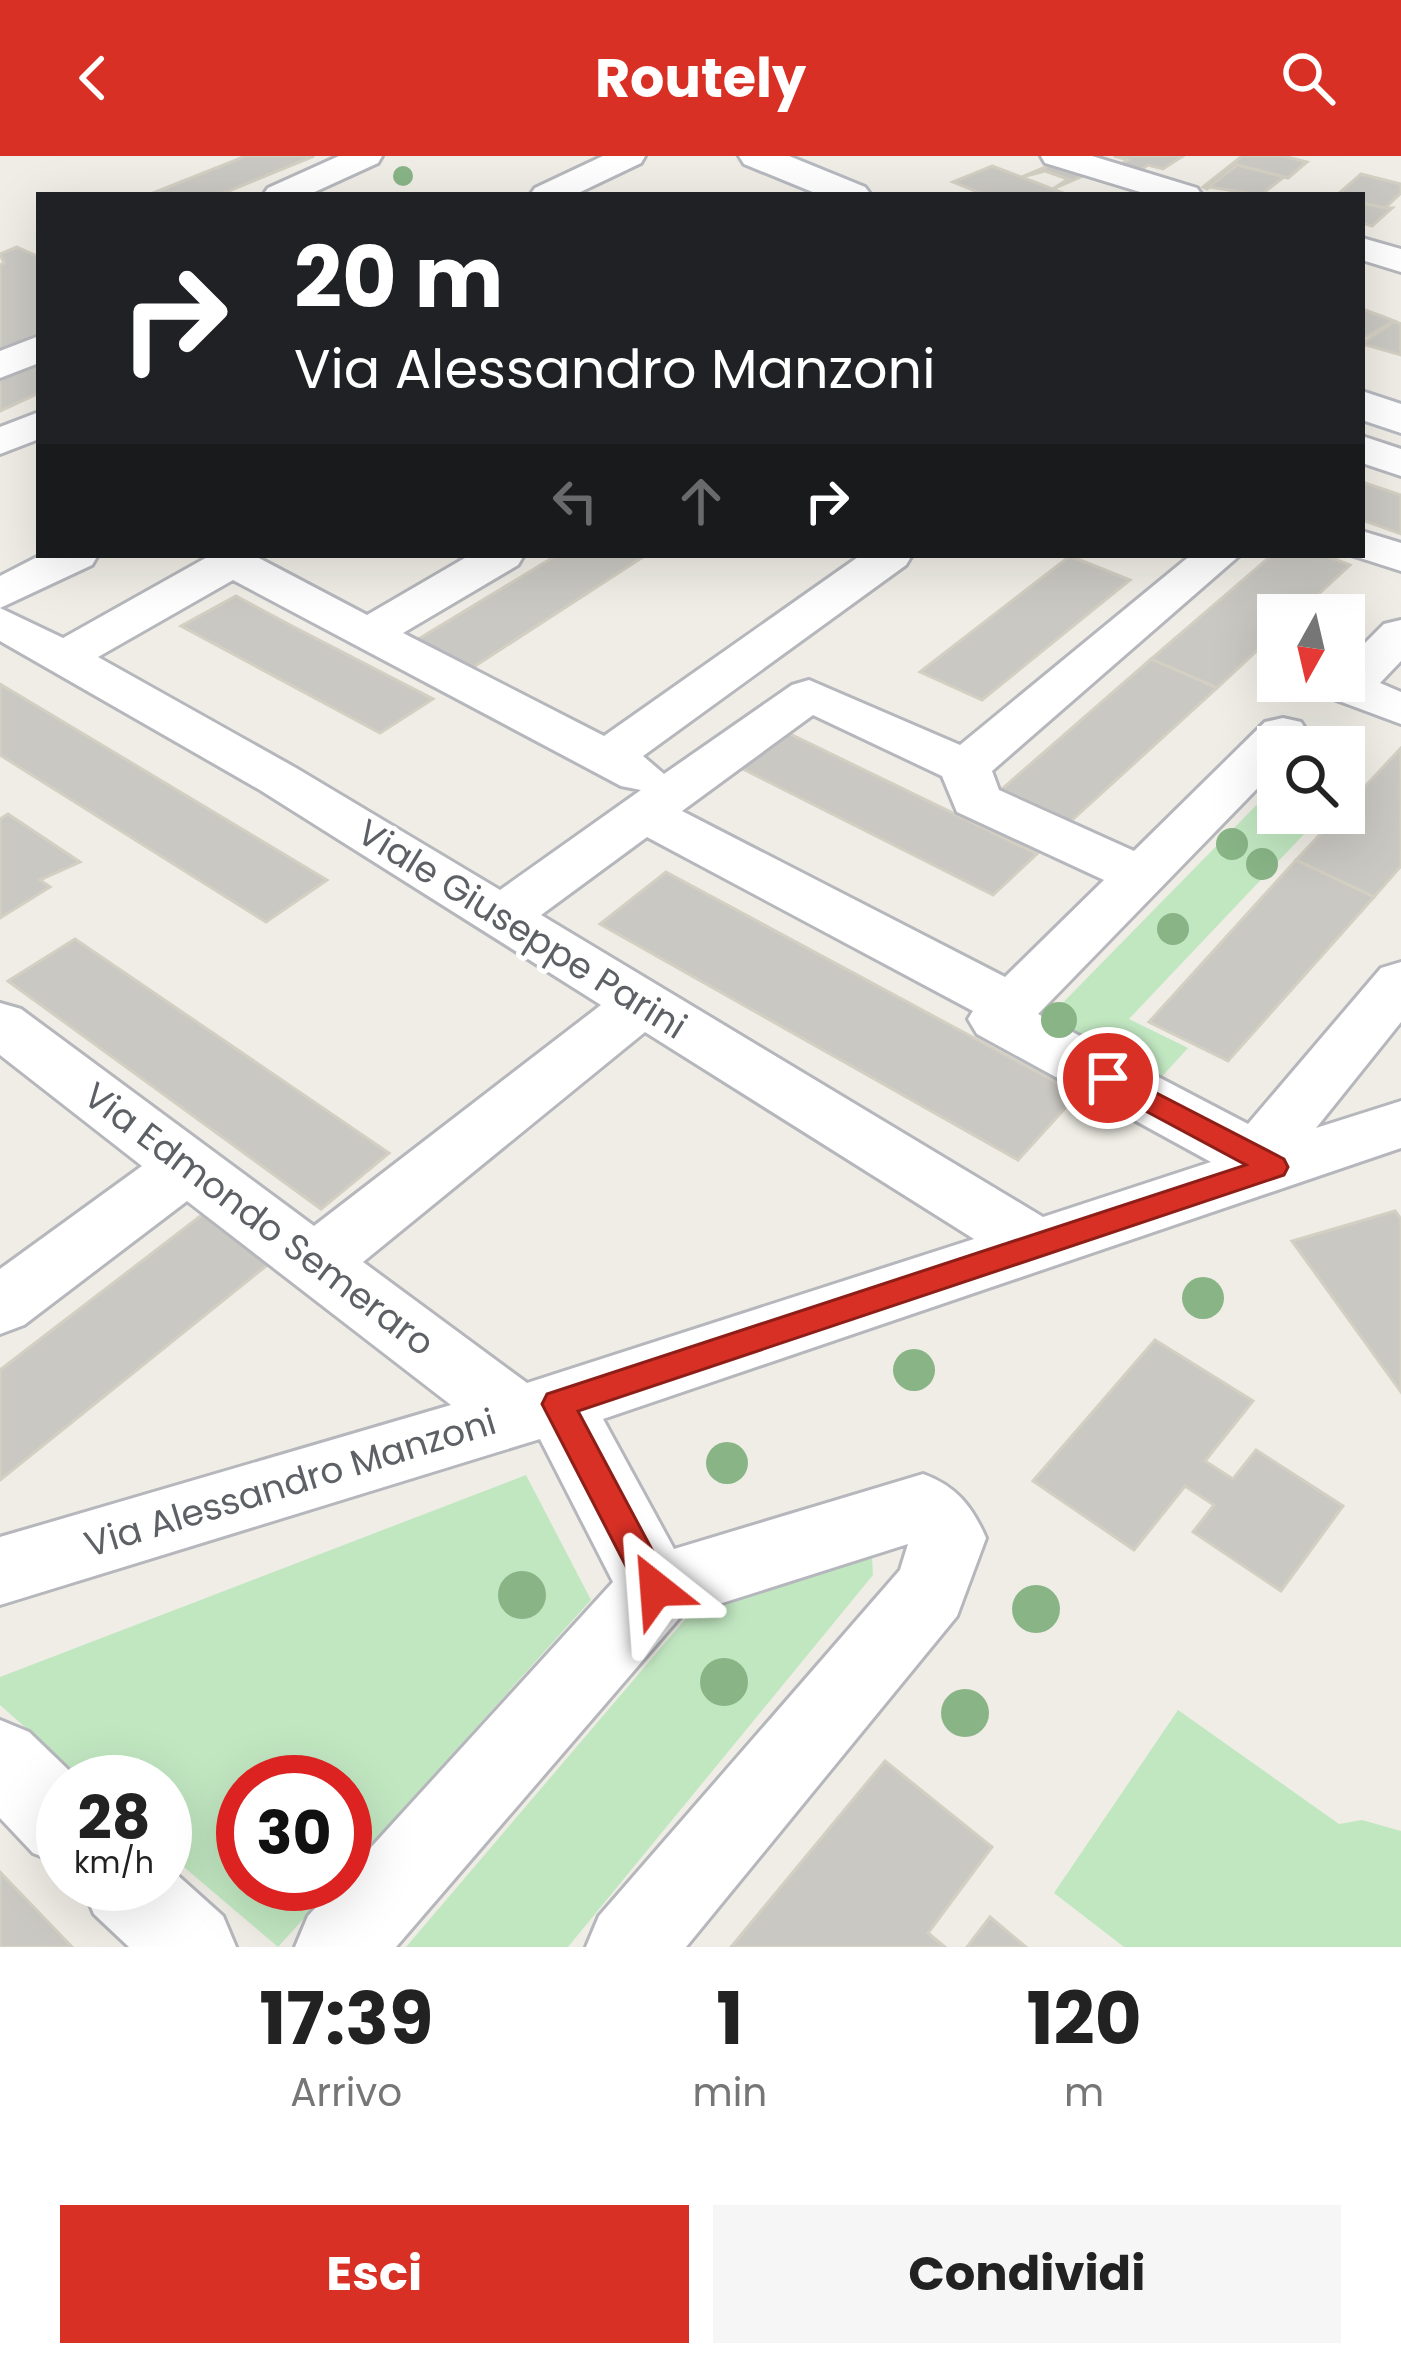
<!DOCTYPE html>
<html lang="it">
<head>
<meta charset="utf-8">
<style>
	body { margin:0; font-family:Poppins,sans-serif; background:#f6f6f6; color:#222; height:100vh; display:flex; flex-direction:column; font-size:45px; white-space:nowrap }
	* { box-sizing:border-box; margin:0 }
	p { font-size:39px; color:#767676 }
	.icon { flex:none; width:66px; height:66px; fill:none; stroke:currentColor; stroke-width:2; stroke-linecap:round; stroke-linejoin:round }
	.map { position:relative; height:1791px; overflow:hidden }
	.panel { display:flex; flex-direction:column; background:#fff; flex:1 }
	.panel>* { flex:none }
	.banner { position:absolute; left:36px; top:36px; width:1329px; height:366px; border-radius:0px; box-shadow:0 12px 48px #0002; background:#202124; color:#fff; overflow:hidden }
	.needle { width:78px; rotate:188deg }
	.tools { position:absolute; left:1257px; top:438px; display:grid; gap:24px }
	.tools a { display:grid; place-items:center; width:108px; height:108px; border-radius:0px; background:#fff; box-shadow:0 12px 48px #0002; font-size:60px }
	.speed { position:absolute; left:36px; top:1599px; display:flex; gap:24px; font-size:60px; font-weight:700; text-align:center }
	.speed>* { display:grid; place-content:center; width:156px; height:156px; border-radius:50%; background:#fff; box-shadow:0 12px 48px #0002; line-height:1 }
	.speed small { font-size:30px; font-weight:400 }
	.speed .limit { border:18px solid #d22; background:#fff; color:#111 }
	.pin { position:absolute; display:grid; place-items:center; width:102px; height:102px; color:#fff; margin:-51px; border:6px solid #fff; border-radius:50%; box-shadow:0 3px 12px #0007 }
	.me { position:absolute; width:132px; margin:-66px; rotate:332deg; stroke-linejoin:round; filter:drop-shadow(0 0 9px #0008) }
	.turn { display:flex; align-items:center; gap:42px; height:252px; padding:0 60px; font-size:54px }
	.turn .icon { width:156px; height:156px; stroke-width:2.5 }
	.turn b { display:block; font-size:84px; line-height:102px }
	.lanes { display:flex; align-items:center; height:114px; padding:0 60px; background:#0003; justify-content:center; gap:60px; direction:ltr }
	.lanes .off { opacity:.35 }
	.eta { display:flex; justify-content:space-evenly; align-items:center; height:204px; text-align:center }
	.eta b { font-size:72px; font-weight:700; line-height:84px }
	.cta { display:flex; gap:24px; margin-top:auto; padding:24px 60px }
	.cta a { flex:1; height:138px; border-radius:0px; background:#d93025; color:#fff; font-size:48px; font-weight:700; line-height:138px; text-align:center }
	.cta a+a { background:#f6f6f6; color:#222 }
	header { display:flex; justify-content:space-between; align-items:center; height:156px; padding:0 60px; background:#d93025; color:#fff; font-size:54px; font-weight:700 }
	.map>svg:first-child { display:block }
	.green { fill:#c1e7c1 }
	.building { fill:#cac8c2; stroke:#d4cfc3; stroke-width:3 }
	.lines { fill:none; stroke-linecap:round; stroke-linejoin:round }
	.street-casing { stroke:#b5b7bc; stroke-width:6 }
	.secondary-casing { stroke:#b6b9bf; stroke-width:6 }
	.street { fill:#fff; fill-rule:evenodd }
	.secondary { fill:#fff; fill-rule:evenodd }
	.tree { fill:#88b486 }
	.route { fill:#d93025; stroke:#8d1f18; stroke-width:3 }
	.labels { text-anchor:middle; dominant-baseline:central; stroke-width:10; stroke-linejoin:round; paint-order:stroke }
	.street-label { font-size:36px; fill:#5d6065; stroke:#fff }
</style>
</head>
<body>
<header><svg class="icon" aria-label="back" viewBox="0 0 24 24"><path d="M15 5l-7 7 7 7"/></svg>Routely<svg class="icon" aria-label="search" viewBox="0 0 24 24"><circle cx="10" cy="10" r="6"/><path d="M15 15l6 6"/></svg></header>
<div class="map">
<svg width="1401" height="1791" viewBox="0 0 1401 1791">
	<rect width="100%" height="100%" fill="#efede5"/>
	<g class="green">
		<path d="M1278,627V657H1331L1319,669L1307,665L1300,672L1306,676L1129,863L1188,892L1155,928L1041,869Z"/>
		<path d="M526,1319L591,1444L345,1717V1626H243V1728H335L278,1791L165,1695V1626H87L0,1549V1521Z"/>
		<path d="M872,1402L873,1419L568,1791H406L700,1446Z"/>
		<path d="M1178,1554L1339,1668L1362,1664L1401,1675V1791H1124L1054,1737Z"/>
	</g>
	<g class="building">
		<path d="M246,0H314L219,39H148Z"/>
		<path d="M1114,0H1183L1163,13L1148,9L1139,15L1119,9L1128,4Z"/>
		<path d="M1242,0H1283L1307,6L1288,22L1237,9L1207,33L1203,31Z"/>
		<path d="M1050,9L1085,19L1053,33L1068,23L1045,15L1022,21Z"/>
		<path d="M1237,9L1284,21L1261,39L1209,31Z"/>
		<path d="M992,10L1037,27L1068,39H985L953,26Z"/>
		<path d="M1361,18L1401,28V37L1385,52L1362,47V39H1337Z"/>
		<path d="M1362,47L1385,52H1392L1372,70L1362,67Z"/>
		<path d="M17,91L39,101V178L0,195V109L4,107L0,98Z"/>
		<path d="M1362,153L1384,161L1394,165L1362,183Z"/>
		<path d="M1394,165L1401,168V199L1362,188Z"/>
		<path d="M39,202V237L0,255V219Z"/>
		<path d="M1362,326L1401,339V378L1362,364Z"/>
		<path d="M557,399H646L472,512L417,484Z"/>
		<path d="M1272,399H1325L1350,409L1296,459H1278V475L1217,532L1151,503Z"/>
		<path d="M1070,400L1130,424L982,544L920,516Z"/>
		<path d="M236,440L294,471L433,543L380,577L181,470Z"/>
		<path d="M1151,503L1217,532L1071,665L1002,633Z"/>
		<path d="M0,528L327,724L266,766L0,599Z"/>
		<path d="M782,574L1037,698L993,739L737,610Z"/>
		<path d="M1401,592V710L1374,741L1296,704Z"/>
		<path d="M8,658L80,706L40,724L50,731L0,762V663Z"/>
		<path d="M1296,704L1374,741L1228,905L1149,866Z"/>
		<path d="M666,716L1078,938L1018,1004L600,768Z"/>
		<path d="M75,783L389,997L321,1053L8,825Z"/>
		<path d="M211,1052L276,1102L0,1324V1214Z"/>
		<path d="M1395,1055L1401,1063V1236L1292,1085Z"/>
		<path d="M1155,1184L1253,1245L1205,1305L1233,1323L1256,1294L1343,1350L1281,1435L1193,1376L1214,1349L1185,1330L1134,1394L1033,1325Z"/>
		<path d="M885,1605L992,1691L928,1777L945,1791H731Z"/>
		<path d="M0,1716L72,1791H0Z"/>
		<path d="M990,1761L1026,1791H967Z"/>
	</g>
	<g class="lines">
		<defs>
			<g id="street">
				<path d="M339,0H382L378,7L308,39H263L268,32Z"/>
				<path d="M603,0H645L641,7L574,39H530L535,32Z"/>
				<path d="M1041,0H1092L1197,32L1202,39H1150L1045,7Z"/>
				<path d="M1362,82L1401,93V116L1362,104Z"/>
				<path d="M39,180V207L0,222V195Z"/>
				<path d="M39,256V283L0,298V271Z"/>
				<path d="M1362,280L1401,293V320L1362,307Z"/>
				<path d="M1362,375L1401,387V415L1351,399H1362Z"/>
				<path d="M41,399H98L92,409L0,452V420Z"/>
				<path d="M211,399H253L367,459L470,399H524L518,409L403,477L604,580L861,399H912L906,409L643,600L664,618L792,529L809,524L960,589L1191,399H1240L992,615L999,634L1134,695L1265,566L1283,562L1301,566L1308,577L1298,591H1278V611L1038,858L1248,968L1381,812L1401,806V866L1316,972L1401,945V992L603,1263L674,1393L923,1318C956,1330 972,1350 986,1382L957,1460L686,1791H586L599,1760L900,1414L908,1388L681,1460L396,1791H295L308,1760L337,1728H345V1720L613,1426L540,1283L0,1449V1381L451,1249L187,1045L24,1169L0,1178V1113L142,1010L0,899V847L21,853L314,1070L601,849L260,634L0,485V452L63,482ZM233,424L621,630L641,634L500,734L296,612L98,501ZM813,559L942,620L957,656L1104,724L1005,821L682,655ZM647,681L973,855L968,863L977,878L1211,1006L1043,1061L541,759ZM645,876L974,1083L527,1227L363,1106Z"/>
				<path d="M1401,464V505L1380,527L1401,536V568L1331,542L1324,532L1328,525H1344V508L1384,468Z"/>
				<path d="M0,1564L29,1576L81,1626H63V1709L33,1697L0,1662Z"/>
				<path d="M165,1708L223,1760L236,1791H129L94,1758L81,1728H165Z"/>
			</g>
			<g id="secondary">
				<path d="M739,0H789L865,31L871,39H820L744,8Z"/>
				<path d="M1362,235L1401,248V277L1362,264Z"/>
			</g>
		</defs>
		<use href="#street" class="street-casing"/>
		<use href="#secondary" class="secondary-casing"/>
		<use href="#street" class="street"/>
		<use href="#secondary" class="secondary"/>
	</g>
	<g class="tree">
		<circle cx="403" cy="20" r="10"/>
		<circle cx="1232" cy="688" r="16"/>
		<circle cx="1262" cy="708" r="16"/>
		<circle cx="1173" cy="773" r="16"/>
		<circle cx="1059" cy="864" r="18"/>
		<circle cx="1203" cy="1142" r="21"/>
		<circle cx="914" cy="1214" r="21"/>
		<circle cx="727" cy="1307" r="21"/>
		<circle cx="522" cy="1439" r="24"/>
		<circle cx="1036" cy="1453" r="24"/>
		<circle cx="724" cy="1526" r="24"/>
		<circle cx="965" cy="1557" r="24"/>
	</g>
	<path class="route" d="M1108,912L1284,1003L1288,1011L1284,1019L578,1255L673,1433L668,1445L656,1449L644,1445L542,1248L547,1238L1246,1009L1099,930L1095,922Z"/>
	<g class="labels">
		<g class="street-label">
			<text transform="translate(522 773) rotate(32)">Viale Giuseppe Parini</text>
			<text transform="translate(259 1063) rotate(37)">Via Edmondo Semeraro</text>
			<text transform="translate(290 1327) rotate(-17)">Via Alessandro Manzoni</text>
		</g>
	</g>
</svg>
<div class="tools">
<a><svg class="needle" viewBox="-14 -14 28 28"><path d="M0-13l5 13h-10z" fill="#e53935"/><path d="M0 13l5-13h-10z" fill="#767676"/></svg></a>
<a><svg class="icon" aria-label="search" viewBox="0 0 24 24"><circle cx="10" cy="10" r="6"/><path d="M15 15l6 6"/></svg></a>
</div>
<div class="speed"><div>28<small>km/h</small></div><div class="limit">30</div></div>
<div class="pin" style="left:1108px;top:922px;background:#d93025"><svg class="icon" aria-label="arrive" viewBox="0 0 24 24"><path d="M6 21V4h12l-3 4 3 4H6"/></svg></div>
<svg class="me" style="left:656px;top:1433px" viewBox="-20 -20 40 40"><path d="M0-17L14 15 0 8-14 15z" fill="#d93025" stroke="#fff" stroke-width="4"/></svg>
<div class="banner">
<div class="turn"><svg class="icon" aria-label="right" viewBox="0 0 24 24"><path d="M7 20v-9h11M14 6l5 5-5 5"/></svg><div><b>20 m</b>Via Alessandro Manzoni</div></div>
<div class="lanes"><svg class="icon off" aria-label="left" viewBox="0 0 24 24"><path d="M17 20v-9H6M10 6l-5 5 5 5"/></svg><svg class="icon off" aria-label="ahead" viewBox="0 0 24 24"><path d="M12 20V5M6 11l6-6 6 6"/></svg><svg class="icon" aria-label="right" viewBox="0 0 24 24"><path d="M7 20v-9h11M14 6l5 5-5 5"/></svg></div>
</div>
</div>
<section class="panel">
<div class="eta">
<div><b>17:39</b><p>Arrivo</p></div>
<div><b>1</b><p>min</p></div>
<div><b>120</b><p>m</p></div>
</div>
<div class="cta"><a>Esci</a><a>Condividi</a></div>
</section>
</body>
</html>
